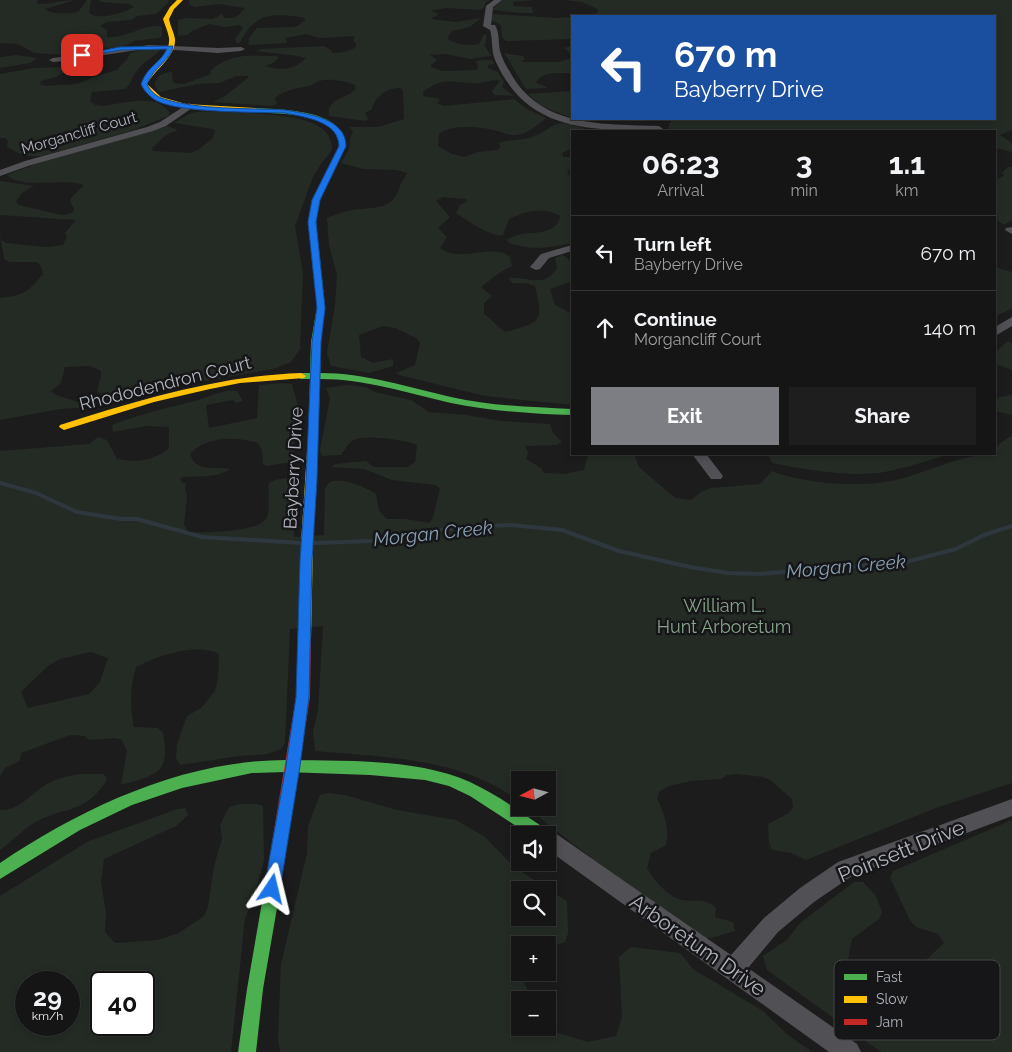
<!DOCTYPE html>
<html lang="en">
<head>
<meta charset="utf-8">
<style>
	body { margin:0; font-family:Raleway,sans-serif; background:#1e1e1e; color:#f1f3f6; height:100vh; display:flex; flex-direction:column; font-size:19px; white-space:nowrap }
	* { box-sizing:border-box; margin:0 }
	p { font-size:16px; color:#9d9fa0 }
	.icon { flex:none; width:28px; height:28px; fill:none; stroke:currentColor; stroke-width:2; stroke-linecap:round; stroke-linejoin:round }
	.map { position:relative; flex:1; overflow:hidden }
	.sheet { position:absolute; left:571px; top:130px; width:425px; height:325px; display:flex; flex-direction:column; background:#151515; border-radius:0px; box-shadow:0 2px 8px #0003,0 0 0 1px #343434 }
	.sheet>* { flex:none }
	.top-card { position:absolute; left:571px; top:15px; width:425px; height:105px; border-radius:0px; box-shadow:0 2px 8px #0003,0 0 0 1px #343434; background:#1a4fa0; color:#fff; overflow:hidden }
	.needle { width:32px; rotate:263deg }
	.buttons { position:absolute; left:511px; top:771px; display:grid; gap:10px }
	.buttons a { display:grid; place-items:center; width:45px; height:45px; border-radius:0px; background:#151515; box-shadow:0 2px 8px #0003,0 0 0 1px #343434; font-size:25px }
	.speed { position:absolute; left:15px; top:971px; display:flex; gap:10px; font-size:25px; font-weight:700; text-align:center }
	.speed>* { display:grid; place-content:center; width:65px; height:65px; border-radius:50%; background:#151515; box-shadow:0 2px 8px #0003,0 0 0 1px #343434; line-height:1 }
	.speed small { font-size:12px; font-weight:400 }
	.speed .limit { border:2px solid #111; border-radius:8px; background:#fff; color:#111 }
	.pin { position:absolute; display:grid; place-items:center; width:42px; height:42px; color:#fff; margin:-21px; border-radius:10px; box-shadow:0 2px 8px #0006 }
	.me { position:absolute; width:55px; margin:-28px; rotate:10deg; stroke-linejoin:round; filter:drop-shadow(0 0 4px #0008) }
	.turn { display:flex; align-items:center; gap:18px; height:105px; padding:0 20px; font-size:22px }
	.turn .icon { width:65px; height:65px; stroke-width:2.5 }
	.turn b { display:block; font-size:35px; line-height:42px }
	.eta { display:flex; justify-content:space-evenly; align-items:center; height:85px; text-align:center }
	.eta b { font-size:30px; font-weight:700; line-height:35px }
	.button { display:flex; gap:10px; margin-top:auto; padding:10px 20px }
	.button a { flex:1; height:58px; border-radius:0px; background:#7c7e84; color:#fff; font-size:20px; font-weight:700; line-height:58px; text-align:center }
	.button a+a { background:#1e1e1e; color:#f1f3f6 }
	ul { padding:0; list-style:none }
	li { display:flex; align-items:center; gap:15px; height:75px; padding:0 20px; border-top:1px solid #343434 }
	li div { flex:1 }
	li b { display:block; font-size:19px }
	li em { font-style:normal }
	.map>svg:first-child { display:block }
	.green { fill:#242b25; fill-rule:evenodd }
	.lines { fill:none; stroke-linecap:round; stroke-linejoin:round }
	.stream { stroke:#2f373e; stroke-width:4 }
	.street { fill:#515155; fill-rule:evenodd }
	.fast { fill:#4caf50; fill-rule:evenodd }
	.slow { fill:#ffc107; fill-rule:evenodd }
	.jam { fill:#c62828; fill-rule:evenodd }
	.route { fill:#1a73e8; stroke:#114b97 }
	.labels { text-anchor:middle; dominant-baseline:central; stroke-width:5; stroke-linejoin:round; paint-order:stroke }
	.far-street-label { font-size:15px; fill:#afb3bc; stroke:#161618 }
	.street-label { font-size:18px; fill:#afb3bc; stroke:#161618 }
	.park-label { font-size:18px; fill:#87a589; stroke:#161618 }
	.water-label { font-size:19px; font-style:italic; fill:#89a0b4; stroke:#161618 }
	.near-street-label { font-size:21px; fill:#afb3bc; stroke:#161618 }
	.key { fill:#161618; stroke:#444549; stroke-width:1 }
	.key-label { font-size:14px; fill:#afb3bc }
</style>
</head>
<body>
<div class="map">
<svg width="1012" height="1052" viewBox="0 0 1012 1052">
	<rect width="100%" height="100%" fill="#1c1c1c"/>
	<g class="green">
		<path d="M0,0H37L38,4C51,4 62,0 75,0L45,9C53,15 68,14 78,12L87,0H91L89,13C98,21 124,13 134,7L129,4L101,2L99,0H168L169,2L156,14L137,16L131,20L106,22L100,26L107,30V37C128,39 146,22 162,27V36L159,38L133,41L132,43L120,47L90,49L65,55L34,53L18,44L0,43Z"/>
		<path d="M189,0H490L485,3L484,8L480,10L447,8L430,11L438,13V15L431,18L432,19L456,22L481,18L470,27L452,31L447,39C457,44 468,47 479,44L484,34L487,36L485,46L491,56L471,59L445,54L430,55L437,60L431,65V67L443,71L477,70L478,65L475,62L479,60H492L494,64L488,65V68L498,72L504,82L502,87L514,96L494,95L492,91L500,81L497,80C491,80 485,83 478,83C454,84 445,75 423,92V95L427,97L438,98L440,101L436,103L444,106L514,99L527,109L546,118C538,125 527,134 516,135C507,136 501,131 493,130C478,127 452,124 439,134L438,146L452,154L464,157L478,152L498,150L500,147L499,143L501,142C510,140 520,140 529,138C557,129 549,116 585,129V131H572V148L562,153L563,157H572V165L567,173L572,178V243C544,248 537,251 509,243L507,240C520,228 557,240 560,216C543,206 525,211 509,219L503,235C495,239 464,219 456,213L460,205L468,201L466,199L443,197L436,201L450,217L438,228L447,237L440,248C460,264 494,242 510,257L512,266C500,271 490,280 481,287L492,296L484,303V314C493,320 497,327 506,332C541,322 544,323 535,286L526,283H512L508,278C529,276 542,289 557,269L555,258L562,255C574,259 572,271 572,281L550,289L555,305L572,314V405L485,396L399,375L396,373L415,365L420,343L416,338L395,328L383,326L359,335L361,357L373,363L393,359V366L369,373L331,366L327,353L335,305L337,275L329,245L327,218C335,215 344,211 353,210C375,206 392,212 400,186C401,181 405,178 407,173L396,170L363,169L341,163L349,149L350,138L353,131L349,127H378L404,119L403,91L401,88C388,87 375,96 372,109L365,113L368,119L366,121L329,116C326,98 345,100 356,89L355,85C345,81 330,78 319,81C315,82 314,85 309,86C297,88 285,90 275,98L277,104L271,106L213,102L225,96L249,77L248,76H237L219,83L198,84L159,92C149,81 160,72 172,72L173,83L184,84L211,74L210,71C229,53 251,55 276,56L279,57L275,62L265,66C280,71 295,70 306,58L298,56L256,51L261,49L323,46L328,48L333,53L344,52L355,48L356,44L353,41L355,36L319,38L306,34L285,38L287,42L286,43L248,45L249,38L257,28L292,27L298,26L305,20V18C274,13 254,12 240,43H237L235,39L243,28L240,25L225,27L209,24L192,31L187,35L178,36V20L187,18L213,19L222,14L225,18C236,19 239,15 245,8L219,4L194,7L189,4Z"/>
		<path d="M502,0H536L513,2L514,6L532,7L533,13H519L493,10V8Z"/>
		<path d="M563,0H1012V130L1000,135L1012,143V152L995,148V131H669V125L672,119H995V16H575L595,14L598,12V9L582,2Z"/>
		<path d="M492,14L558,18L572,17V39L506,41L502,37L501,25L490,20Z"/>
		<path d="M572,46V73C561,73 540,71 536,83L547,87L546,88L526,89L504,53L523,56L525,59L522,61L523,62H559L572,58L571,54L564,48Z"/>
		<path d="M161,49C154,58 142,62 136,72C131,78 132,84 125,89L92,92L90,101L95,105L102,106C123,104 156,92 170,113L168,116L131,131L41,156H24L7,147L8,141L5,138H0V74L34,68L68,67L65,72L56,77L41,81L40,84L45,86L77,84L96,76L117,70L128,58L130,53L141,50Z"/>
		<path d="M16,55L37,58L30,63L0,68V57Z"/>
		<path d="M572,91V118L541,106L528,94Z"/>
		<path d="M196,112C221,111 294,113 314,124C326,129 332,138 332,150L321,164L313,177L295,226L303,273L300,349L291,362L273,369L163,388L110,403L103,395L97,391L101,376V371L90,366L65,367L61,383L51,391L56,395L94,407L60,409L0,420V298C24,295 27,293 43,274L41,266L37,262H10L4,259C3,248 0,240 0,229L1,240L6,243L46,247L63,245L67,237L65,233L76,220L0,215V181L34,186L22,193L16,201L19,205L57,214L65,215L73,212L74,208L70,202L71,198L84,185C63,177 23,190 7,175L41,162L168,126L178,130L166,135L152,148L153,151L190,153L198,150L213,138L215,131L213,129L174,123L189,114Z"/>
		<path d="M1008,167H1012V220L1004,225L995,218V180L1004,176L1002,173Z"/>
		<path d="M995,267L1012,272V308L995,317Z"/>
		<path d="M1008,341L1012,343V370L995,364V352Z"/>
		<path d="M283,383L292,384L298,406L292,462L266,466L263,464L262,450L258,443C237,436 205,436 190,454C196,473 214,466 230,469C216,479 196,475 180,478L182,483H186L185,490L187,496L184,525L189,533C204,532 261,533 267,517C271,506 267,495 269,483C276,479 285,477 293,480L295,496L294,537L324,535L325,489C327,486 328,482 333,481C342,478 369,488 376,494L379,511L387,519H406L429,523L433,518L440,488L435,485L392,480L364,469L331,467L335,464L366,461L374,467H408L415,462L417,445C406,440 366,434 354,440C348,443 345,450 341,455L322,456L320,450L330,398L326,388L347,385L365,387L375,392L411,400L429,412L466,415L501,421L550,424L553,433L562,442L556,445L525,446L528,453L526,459L541,468L544,473L564,474L584,470L588,454H634L639,467L667,491L676,498L691,500L701,492L711,488L760,484L772,471C803,484 864,488 896,480C929,472 961,454 995,454V447L1012,435V783L936,808L806,860L791,853L772,850L769,843L768,824L789,813L793,808L792,799L770,780L763,777L737,774L727,775L721,779L691,781L669,786L660,791L657,798C664,813 670,829 666,845L651,853L647,868C654,880 668,897 682,900C696,902 706,898 716,908L715,917L733,922L735,931L715,937L706,938L593,859L527,808H548V780H520V802C464,758 384,757 315,751L313,732L318,710L323,626L290,629L285,743L281,749L267,754L239,756L180,765L176,758L177,744L187,716L201,708L215,691L218,679L219,654C197,642 157,656 136,667C130,687 130,706 134,727L158,728L163,733C171,774 156,775 121,785L127,751L122,740L115,738L89,740L85,736L70,735L21,753L20,761L5,768L0,776V451L89,444L98,437L107,440L117,459C136,463 154,461 169,448V427L147,426L113,432L112,425C140,414 167,408 195,401C209,397 223,389 237,391L243,401L236,403L233,400L206,405L209,428L257,418L259,385ZM91,652L108,658L100,682L89,694L28,708L21,692L48,666L60,659Z"/>
		<path d="M1012,395V415L995,411V398Z"/>
		<path d="M767,454H951C929,460 907,468 884,472C855,478 802,469 772,463Z"/>
		<path d="M80,774H104L107,780C86,812 71,806 41,819C26,826 13,841 0,850V810C20,811 31,793 47,784C57,778 69,776 80,774Z"/>
		<path d="M328,793L345,795L397,810L456,820L485,837L514,867L567,901L568,933L565,942L548,948V945H520C520,972 518,976 534,1000H520V1028H548V1021L555,1032L588,1042L616,1036L622,1017L619,957L631,947L680,953L693,969L763,1011L788,1035L812,1052H280L278,1039L281,964L307,853L308,826L320,795ZM520,890H548V918H520Z"/>
		<path d="M240,804H257L263,806L264,860L255,895L245,918L231,1052H0V896L87,842L177,809L185,808L188,815L176,826L104,859L101,882L106,913L105,932L115,943L158,940L179,933L204,916L208,907L214,866L222,839L220,825L229,807ZM26,982H69V1025H26ZM101,982H144V1025H101Z"/>
		<path d="M1012,820V1052H881L767,970L763,956L788,939L798,925L817,910L854,882H863L876,896L882,912L879,919L852,939L847,964L856,972L889,980L909,976L944,943L938,934L916,927L910,920L890,878L893,871Z"/>
	</g>
	<g class="lines">
		<g class="stream">
			<path d="M0,483L36,493L77,512L121,519H137L202,537L302,543"/>
			<path d="M314,543L374,541L460,527L511,525L562,530L619,551L690,567L728,573L759,574L906,562L956,549L984,535L1012,526"/>
		</g>
		<g class="street">
			<path d="M494,0H502L493,7L491,25H495C500,34 498,42 500,51C502,58 506,66 510,72C540,128 604,124 659,126L663,129L662,131C648,132 634,131 620,130C563,128 520,116 495,60C491,50 493,40 490,30L483,26L486,6Z"/>
			<path d="M149,45L218,48L241,47L245,49L241,51L218,53L161,49L137,50L65,61L53,62L49,60L53,58Z"/>
			<path d="M189,103L193,106L192,108L166,126L153,131L31,165L0,176V170L25,161L147,127L160,122Z"/>
			<path d="M1012,227V234L1005,230L1006,228Z"/>
			<path d="M572,245V251L549,258L540,269L536,270L530,267L541,254Z"/>
			<path d="M1012,317V326L995,336V327Z"/>
			<path d="M692,454H706L723,476L721,479H711Z"/>
			<path d="M1012,799V816L852,876L814,902L778,932L748,968L857,1044L861,1052H829L548,850V835H540L548,830L555,833L731,955L764,918L800,888L838,862Z"/>
		</g>
		<g class="fast">
			<path d="M255,108C277,109 323,110 338,128C343,133 344,140 346,146L320,200L316,222L325,307L321,342L320,373C365,373 407,387 451,397C491,406 531,407 572,409V415C532,414 490,411 451,403C407,393 365,379 320,379L318,437L313,440L309,439L308,437L310,379H301L296,376L301,373H310L311,342L317,307L308,222L312,200L340,146C338,141 337,136 334,131C321,111 274,115 253,111L252,110Z"/>
			<path d="M286,760C344,761 416,758 470,782C498,795 522,813 547,830L549,835L548,839V835H530L470,796L449,786L425,780L370,775L286,772L252,773L182,788L132,805L80,830L0,879V863C83,807 184,760 286,760Z"/>
			<path d="M273,878L278,880L281,885L263,989L256,1052H238L247,989L265,885L268,880Z"/>
		</g>
		<g class="slow">
			<path d="M177,0H183L174,9L169,19C170,26 174,32 175,39C176,57 155,69 147,84L161,97L186,104L255,108L258,110L257,111L185,108L157,99L142,85C143,67 171,59 169,38C168,32 165,25 163,19L170,7Z"/>
			<path d="M301,373L306,376L304,378L240,383L210,389L154,402L64,430L59,427L60,425C140,400 218,376 301,373Z"/>
			<path d="M313,434L318,437L313,543L311,639L309,642H301L299,639L301,543L308,437Z"/>
		</g>
		<path class="jam" d="M305,634L309,636L311,639L310,697L281,885L278,890L273,892L268,890L265,885L296,697L299,639L301,636Z"/>
	</g>
	<path class="route" d="M173,46C172,59 153,68 147,84C150,91 157,97 164,99C197,110 250,108 285,110C307,114 346,118 346,146L320,200L316,222L325,308L321,342L317,480L312,561L309,697L300,766L280,889L277,894L272,896L266,894L264,889L286,766L296,697L300,561L306,480L312,342L317,308L308,222L312,200L339,146C339,121 304,117 285,113C255,112 181,113 157,101C150,97 144,91 141,84C148,65 161,63 167,49L120,50L82,57L79,55L120,47Z"/>
	<g class="labels">
		<g class="far-street-label">
			<text transform="translate(79 133) rotate(-16)">Morgancliff Court</text>
		</g>
		<g class="street-label">
			<text transform="translate(165 383) rotate(-14)">Rhododendron Court</text>
			<text transform="translate(293 468) rotate(-87)">Bayberry Drive</text>
		</g>
		<g class="park-label">
			<text x="724" y="605">William L.<tspan x="724" dy="21">Hunt Arboretum</tspan></text>
		</g>
		<g class="water-label">
			<text transform="translate(433 533) rotate(-6)">Morgan Creek</text>
			<text transform="translate(846 566) rotate(-5)">Morgan Creek</text>
		</g>
		<g class="near-street-label">
			<text transform="translate(901 851) rotate(-22)">Poinsett Drive</text>
			<text transform="translate(698 945) rotate(35)">Arboretum Drive</text>
		</g>
	</g>
	<rect x="834" y="960" width="166" height="80" rx="8" class="key"/>
	<rect x="844" y="974" width="23" height="6" fill="#4caf50"/>
	<rect x="844" y="996" width="23" height="7" fill="#ffc107"/>
	<rect x="844" y="1019" width="23" height="6" fill="#c62828"/>
	<g class="key-label">
		<text x="876" y="982">Fast</text>
		<text x="876" y="1004">Slow</text>
		<text x="876" y="1027">Jam</text>
	</g>
</svg>
<div class="buttons">
<a><svg class="needle" viewBox="-14 -14 28 28"><path d="M0-13l5 13h-10z" fill="#e53935"/><path d="M0 13l5-13h-10z" fill="#9d9fa0"/></svg></a>
<a><svg class="icon" aria-label="sound" viewBox="0 0 24 24"><path d="M4 9h4l5-4v14l-5-4H4zM17 9q2 3 0 6"/></svg></a>
<a><svg class="icon" aria-label="search" viewBox="0 0 24 24"><circle cx="10" cy="10" r="6"/><path d="M15 15l6 6"/></svg></a>
<a>+</a>
<a>−</a>
</div>
<div class="speed"><div>29<small>km/h</small></div><div class="limit">40</div></div>
<div class="pin" style="left:82px;top:55px;background:#d93025"><svg class="icon" aria-label="arrive" viewBox="0 0 24 24"><path d="M6 21V4h12l-3 4 3 4H6"/></svg></div>
<svg class="me" style="left:272px;top:889px" viewBox="-20 -20 40 40"><path d="M0-17L14 15 0 8-14 15z" fill="#1a73e8" stroke="#fff" stroke-width="4"/></svg>
<div class="top-card">
<div class="turn"><svg class="icon" aria-label="left" viewBox="0 0 24 24"><path d="M17 20v-9H6M10 6l-5 5 5 5"/></svg><div><b>670 m</b>Bayberry Drive</div></div>
</div>
<section class="sheet">
<div class="eta">
<div><b>06:23</b><p>Arrival</p></div>
<div><b>3</b><p>min</p></div>
<div><b>1.1</b><p>km</p></div>
</div>
<ul>
<li><svg class="icon" aria-label="left" viewBox="0 0 24 24"><path d="M17 20v-9H6M10 6l-5 5 5 5"/></svg><div><b>Turn left</b><p>Bayberry Drive</p></div><em>670 m</em></li>
<li><svg class="icon" aria-label="ahead" viewBox="0 0 24 24"><path d="M12 20V5M6 11l6-6 6 6"/></svg><div><b>Continue</b><p>Morgancliff Court</p></div><em>140 m</em></li>
</ul>
<div class="button"><a>Exit</a><a>Share</a></div>
</section>
</div>
</body>
</html>
